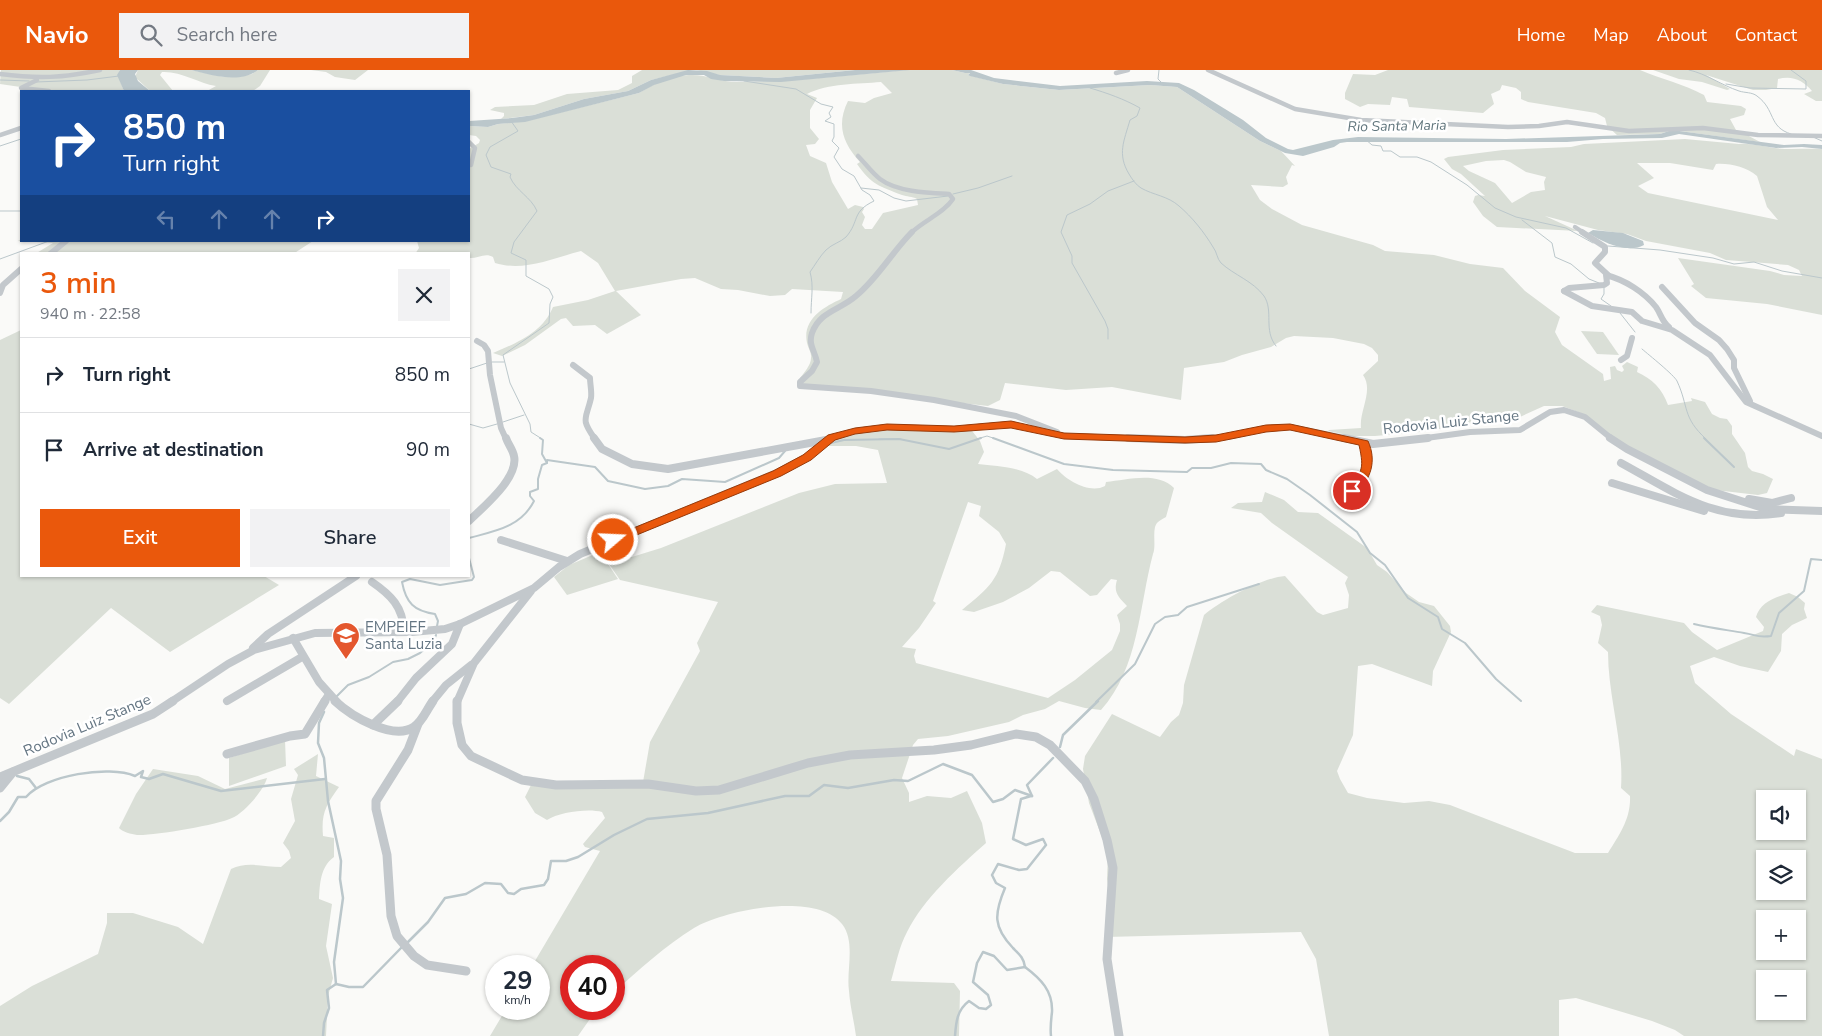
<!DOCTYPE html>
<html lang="en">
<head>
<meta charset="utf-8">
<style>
	body { margin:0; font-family:"Nunito Sans",sans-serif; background:#f2f2f3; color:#1f2937; height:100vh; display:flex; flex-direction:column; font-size:19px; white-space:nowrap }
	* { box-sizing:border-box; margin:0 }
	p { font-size:16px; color:#747a83 }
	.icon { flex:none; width:28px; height:28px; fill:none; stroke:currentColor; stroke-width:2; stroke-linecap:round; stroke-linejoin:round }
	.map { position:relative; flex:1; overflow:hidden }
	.sheet { position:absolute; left:20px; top:182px; width:450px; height:325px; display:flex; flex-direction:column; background:#fff; border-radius:0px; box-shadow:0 1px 4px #0004 }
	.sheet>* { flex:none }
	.hud { position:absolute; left:20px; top:20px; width:450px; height:152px; border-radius:0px; box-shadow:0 1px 4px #0004; background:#1a4fa0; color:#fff; overflow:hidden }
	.controls { position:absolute; left:1756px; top:720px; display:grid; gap:10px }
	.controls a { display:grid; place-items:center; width:50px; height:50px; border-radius:0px; background:#fff; box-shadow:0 1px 4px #0004; font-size:25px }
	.speed { position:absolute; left:485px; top:885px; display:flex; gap:10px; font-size:25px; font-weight:700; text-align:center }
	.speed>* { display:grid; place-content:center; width:65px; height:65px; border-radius:50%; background:#fff; box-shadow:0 1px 4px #0004; line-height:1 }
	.speed small { font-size:12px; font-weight:400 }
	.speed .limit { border:8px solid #d22; background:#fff; color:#111 }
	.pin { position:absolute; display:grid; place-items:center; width:42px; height:42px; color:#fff; margin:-21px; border:2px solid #fff; border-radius:50%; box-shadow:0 1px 5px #0007 }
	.me { position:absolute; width:55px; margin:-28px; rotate:71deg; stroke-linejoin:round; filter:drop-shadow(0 0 4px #0008) }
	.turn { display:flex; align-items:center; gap:18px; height:105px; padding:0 20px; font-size:22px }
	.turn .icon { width:65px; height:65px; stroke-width:2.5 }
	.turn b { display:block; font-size:35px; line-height:42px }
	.lanes { display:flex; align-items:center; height:48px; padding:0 20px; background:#0003; justify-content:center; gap:25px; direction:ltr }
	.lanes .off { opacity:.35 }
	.round { display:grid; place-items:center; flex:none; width:52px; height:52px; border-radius:0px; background:#f2f2f3 }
	.overview { display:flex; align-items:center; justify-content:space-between; height:85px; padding:0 20px }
	h1 { font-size:30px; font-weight:600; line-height:38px; color:#ea580c }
	.button { display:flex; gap:10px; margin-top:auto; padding:10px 20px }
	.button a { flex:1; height:58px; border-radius:0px; background:#ea580c; color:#fff; font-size:20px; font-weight:600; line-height:58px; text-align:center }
	.button a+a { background:#f2f2f3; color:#1f2937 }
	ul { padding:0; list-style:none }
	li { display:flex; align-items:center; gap:15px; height:75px; padding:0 20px; border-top:1px solid #e0e1e3 }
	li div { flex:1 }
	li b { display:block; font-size:19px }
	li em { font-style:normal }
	header { display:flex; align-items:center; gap:30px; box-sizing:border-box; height:70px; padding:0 25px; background:#ea580c; color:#fff }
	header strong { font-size:24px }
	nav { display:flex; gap:28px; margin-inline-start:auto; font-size:18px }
	.search { width:350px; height:45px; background:#f2f2f3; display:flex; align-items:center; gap:12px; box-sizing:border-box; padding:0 18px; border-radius:0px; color:#747a83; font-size:19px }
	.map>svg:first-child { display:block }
	.green { fill:#dadfd7; fill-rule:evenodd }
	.water { fill:#bbc7cb }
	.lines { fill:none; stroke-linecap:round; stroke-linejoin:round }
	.stream-far2 { stroke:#bbc7cb; stroke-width:1 }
	.stream-far1 { stroke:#bbc7cb; stroke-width:2 }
	.stream { stroke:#bbc7cb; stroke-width:2.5 }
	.minor-far3 { stroke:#c3c8cc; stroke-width:4.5 }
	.minor-far2 { stroke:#c3c8cc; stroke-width:6 }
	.minor-far1 { stroke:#c3c8cc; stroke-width:8 }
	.minor { stroke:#c3c8cc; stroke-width:9 }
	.route { fill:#ea580c; stroke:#983908 }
	.labels { text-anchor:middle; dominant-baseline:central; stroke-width:5; stroke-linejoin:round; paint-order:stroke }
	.far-water-label { font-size:14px; font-style:italic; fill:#60757c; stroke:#fff }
	.street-label { font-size:15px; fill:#657683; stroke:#fff }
	.poi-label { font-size:15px; fill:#657683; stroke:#fff; text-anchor:start }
</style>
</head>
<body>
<header>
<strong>Navio</strong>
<div class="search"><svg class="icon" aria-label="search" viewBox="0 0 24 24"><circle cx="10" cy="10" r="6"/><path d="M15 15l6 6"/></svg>Search here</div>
<nav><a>Home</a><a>Map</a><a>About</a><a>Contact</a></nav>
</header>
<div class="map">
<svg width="1822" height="966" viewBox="0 0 1822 966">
	<rect width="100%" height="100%" fill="#fafaf8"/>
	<g class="green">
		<path d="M120,0L118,5L124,21H48L0,14L1,0Z"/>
		<path d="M138,0H191L224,7H238L252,4L258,0H270L260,16L253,21H207L216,16C198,13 181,1 162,2L160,5L173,21H150L135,7Z"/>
		<path d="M311,0H368L355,10L335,7L326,2Z"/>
		<path d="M642,0H692L651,10L628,21L584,29L534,45L501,49L504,46V43L490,40L495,37L534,35L567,24L618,20L632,13V6Z"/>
		<path d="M696,0H855L776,8L719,5Z"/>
		<path d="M906,0H952L965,3L970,2L968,5L1003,14L1059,20L1150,15L1177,17L1260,71L1281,81L1295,96L1292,95L1286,107L1288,114L1283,117L1251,115L1260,130L1272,139L1302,155L1373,175L1385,181L1434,185L1470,194L1503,198L1525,221L1560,247L1555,262L1562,275L1603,304L1604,311L1611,309L1610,297L1615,296L1617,300L1622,302L1624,300L1622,296L1627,292L1638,297L1637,302C1652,309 1662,318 1668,335L1692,331L1691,328L1705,332L1712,344L1720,348L1727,349L1732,356V364L1745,383L1748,397L1752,401L1763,404L1773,409L1767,423L1758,425L1715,420L1638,384L1578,342L1562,336H1544L1511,351L1498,354H1471L1420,362L1375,366H1352L1328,361L1329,360L1361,358C1359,341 1374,320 1363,305L1378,291V285L1372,278L1364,274L1333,268L1294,266L1286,268L1271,277L1242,285L1224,292L1184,298L1181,330L1112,317L1066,320L1005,313L1000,330L988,336L802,315L800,308C804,303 811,295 811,288C812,283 808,278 807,273C802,249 824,237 841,229L843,222L792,219L785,225L770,226L738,220L721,219L695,208L681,209L616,221L641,245L607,264L595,255L573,256L566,248L561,249L525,275L502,286L493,283C517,273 543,262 553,237L588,230L615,221L598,193L581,181C554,188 524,202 495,193L493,187C485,182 477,189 469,188V184H415L419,178L417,171H469V79L479,73L480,70L476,66L469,65V56L488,57L498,54L526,51L639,23C653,14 672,5 689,5C706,4 720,12 737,12C794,12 849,5 906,0ZM881,12L892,23L874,28L865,33L848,31C836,55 843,73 860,92L857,94C872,115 879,116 902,125C907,127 912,126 917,129L918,135L883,143L872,159H865L862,155L865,147L862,142L864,139L863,137L855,135L848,139L832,112L826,93L810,86L806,75L815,74L819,69L810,58V40L817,28L807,24C828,13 858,14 881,12Z"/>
		<path d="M1388,0H1640C1661,9 1684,14 1704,25L1707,32L1741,36L1746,39L1744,45L1730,49L1736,60L1748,64L1747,65L1760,72L1672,60L1660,64L1617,65L1607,56L1605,48L1596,43L1528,32L1521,29V22L1516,18L1502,15L1500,20L1491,24L1494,34L1483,43L1409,37L1407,29L1392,27L1390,35L1368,34L1360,37L1345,29V23L1353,4L1375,5Z"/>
		<path d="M1653,0H1822V31H1816L1804,24L1812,21C1803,10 1792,5 1778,9L1777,18L1766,20H1753L1706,5L1730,19L1727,20L1702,12L1679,9Z"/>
		<path d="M1685,69L1739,74C1750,73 1761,76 1774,78C1789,80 1806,78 1822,79V245L1767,234L1706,228L1691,216L1694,214L1678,188L1770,201L1784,205L1802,206L1799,200L1788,195L1726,190L1710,183L1646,171L1627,164L1598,160L1545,146L1578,161L1497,157L1483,146L1473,132L1475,126L1478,125L1485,126L1461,104L1452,99L1444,89L1448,87L1503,80L1571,77L1584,74ZM1504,90L1510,92L1526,102L1546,107L1544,112L1545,120L1531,122L1512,133L1495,113L1469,101L1463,96L1486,91ZM1637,93H1670L1713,100L1716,94C1730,93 1746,97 1757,106L1767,137L1778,150L1648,123L1638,116L1654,108Z"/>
		<path d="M21,169V171H313L293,184H35L53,173L18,171Z"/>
		<path d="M21,260V506H264L279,515L170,582L111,538L9,634L0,628V270Z"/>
		<path d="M1581,261L1603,262L1619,285L1597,284Z"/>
		<path d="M969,357L980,371L984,382L978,394C996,396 1023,397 1037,409L1057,399C1067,411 1090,424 1105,416L1106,412C1127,410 1157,401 1174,418L1166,447C1161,450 1157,451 1155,457C1153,466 1156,476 1153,484C1139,536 1139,598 1101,640L1085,638L1059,631L1045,639L1023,645L1009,652L948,666L918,669L913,675L902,708L909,723V732L927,726L951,728L967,721L982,753L986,773C958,798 924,828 907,862C899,877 896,894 891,911L954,913L960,921L959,966H856C854,951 850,936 849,921C846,900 856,872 842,854C817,821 724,840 694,858C665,876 639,900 614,922V896H571V939H597L578,966H490L506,939H539V896H532L600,781L585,777L583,774L605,748L602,742C589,738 559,742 547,750L535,743L525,727L532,713L643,712L650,672L700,581L697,573L718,532L620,510L609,494L661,478L799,423L835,414L887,413L878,380L856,376H824L818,374L859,360ZM968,432L981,436L979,446L999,462L1006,474C999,510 990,517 962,540L974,542L1003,532L1029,518L1051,501L1060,502L1090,526L1097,525L1111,509L1117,510C1113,523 1119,527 1127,536L1117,545L1120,554V561L1112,580L1075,610L1048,628L916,593L914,586L916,579L902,577L919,558L936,533L933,531Z"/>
		<path d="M1265,422L1284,430L1298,442L1318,443L1367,478L1377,495L1387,502L1406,523L1419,532L1434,536L1450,556L1451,562L1433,601L1432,616L1372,594L1358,596L1353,665L1337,701L1340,709L1348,723L1367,728L1404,733L1429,731L1450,735L1575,783H1608C1619,765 1631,749 1630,726L1621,718C1624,672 1608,627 1608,582L1598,573L1602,555L1600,546L1591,542L1597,535L1684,553L1692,562L1717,580L1763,561L1764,557L1756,547C1760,532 1776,527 1789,523L1798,527L1805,533L1804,539L1807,548L1792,555L1782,564L1781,581L1768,602L1740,596L1714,587L1690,596L1695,613L1731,644L1794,686L1796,679L1822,689V966H1684L1675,960L1652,951L1576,928L1559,930V966H1329L1316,889L1301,862L1106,867L1109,823L1107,809L1108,783L1089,733L1083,699L1085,686L1112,644L1160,667L1171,652L1179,645L1183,633L1184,615L1204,545C1222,530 1262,508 1285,506L1317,542L1323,545L1348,538L1349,525L1345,513L1348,507L1272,453L1261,443L1231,438L1238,433L1262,432ZM1765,729H1798V761H1765ZM1765,789H1798V821H1765ZM1765,849H1798V881H1765ZM1765,909H1798V941H1765Z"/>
		<path d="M600,482L618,509L567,525L554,507L569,495Z"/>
		<path d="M285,670L286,696L229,716V688Z"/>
		<path d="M318,684L316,706L339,717C326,735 321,743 323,766L334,768V787C320,797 320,814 319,829L332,834L326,876L333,908L328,926L326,966H0V936L32,916L98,884L107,853V843H133L178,857L203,874L231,799C247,791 264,797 281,797L291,788L289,781L283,773L295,751L291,729L298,705L294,699Z"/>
		<path d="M153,699L198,706L225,719L267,708C264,720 244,743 232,748C218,755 152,766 137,765C131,764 123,762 119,758L136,724Z"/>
	</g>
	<g class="water">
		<path d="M120,0H138L135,4L138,11L150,21H124L117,5Z"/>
		<path d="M191,0H258C240,14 212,5 191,0Z"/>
		<path d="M688,0L707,1L720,5L776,8L855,0H910L781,12L724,11L711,9L704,5H686L654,15L639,23L525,52L498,54L488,57L469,56V51L512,48L534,45L584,29L628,21L651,10Z"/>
		<path d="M952,0H971L994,8L1060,16L1147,11L1179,13L1194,20L1243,50L1266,68L1288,79L1293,80L1333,70L1358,67L1506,69L1660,64L1672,60L1784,75L1804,74L1822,75V79L1802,77L1776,78L1679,64L1662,68L1603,69L1567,72H1347L1340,73L1334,77L1303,86L1285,83L1260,71L1177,17L1150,15L1059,20L1003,14L970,6L968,5L970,3H965Z"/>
		<path d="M1593,160L1623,163L1643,171L1644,175C1627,184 1603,172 1588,163Z"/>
	</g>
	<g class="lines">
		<g class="stream-far2">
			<path d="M1159,0L1158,9L1162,13"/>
			<path d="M1689,0C1707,4 1721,15 1739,21C1745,23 1752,22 1757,26C1776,40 1768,57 1791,64"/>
			<path d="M0,10L29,11"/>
			<path d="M744,11L796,19L821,34L833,37L829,43L831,47L825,51L834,54V67L832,71L839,78L834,87L842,99L854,106L862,120L870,125L874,131C851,142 860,151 846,167C841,172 832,174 826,180C820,186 815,195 810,202C814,216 811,228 811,243"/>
			<path d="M36,12L87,10L119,6"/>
			<path d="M1726,14L1750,18L1806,19V11L1791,0"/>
			<path d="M1090,18C1107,23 1124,29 1140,38L1137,46L1130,50C1124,71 1117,84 1129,104C1132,109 1136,115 1141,118C1153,125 1168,126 1179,136C1192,147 1204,162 1213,177C1217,182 1217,189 1221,193C1234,205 1253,211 1264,226C1274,241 1263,260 1276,276"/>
			<path d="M511,51L518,61L490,77L486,85L491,97L511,104L510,107C516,121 531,127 537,141L514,172L511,183L526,190V206L549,219L553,227L550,234L549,253L503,285L510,313L530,354L531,362L542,369"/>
			<path d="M1813,67L1822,71"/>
			<path d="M1365,69L1372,75L1381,76L1383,81H1391L1400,87H1417L1431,92L1467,115L1495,138L1516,147L1566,158L1593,173"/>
			<path d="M0,76L21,69"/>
			<path d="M861,118L879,120L894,128L906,131L948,126"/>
			<path d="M953,124L978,118L1012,106"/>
			<path d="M0,141H21"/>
			<path d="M1522,150L1552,173L1555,187L1571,194L1589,209L1599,213"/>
			<path d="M1608,176L1660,180L1713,188L1734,194L1754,192L1782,201L1822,208"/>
			<path d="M0,189L49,171"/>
			<path d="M1604,218V224L1601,229L1611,236"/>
			<path d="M1620,243L1635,262"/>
			<path d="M1108,269V259L1105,251L1072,193V186L1061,162L1067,145L1090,134L1108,121L1134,111"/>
			<path d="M1642,279C1649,285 1674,305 1677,311C1689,337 1682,347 1706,369"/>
			<path d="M492,292H504"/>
			<path d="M469,299L487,293"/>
			<path d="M503,352L524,345"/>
			<path d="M469,354L483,358L497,354"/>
			<path d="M879,369H901"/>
			<path d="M977,369L987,366L996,369"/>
		</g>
		<g class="stream-far1">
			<path d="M540,368L543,370L542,384L547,393"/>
			<path d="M993,368L1064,394L1113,400L1187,402L1192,398H1211L1231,393L1261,394L1266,400L1287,409L1310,425L1357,462L1370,483L1385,495L1408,528L1438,547L1442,559L1465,573L1496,609L1521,631"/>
			<path d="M1704,368L1734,397"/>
			<path d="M831,373L844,370L899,369L949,379L981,368"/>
			<path d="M469,468C495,461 521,457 534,431L530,426V422L538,419V409L542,395L547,393V390L595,397L608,411L645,419L668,416L682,409L725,412L779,388L785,381"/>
			<path d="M1694,554C1711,558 1727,560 1744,563C1757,565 1757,568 1771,566L1779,543L1804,521L1811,489L1822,490"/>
			<path d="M437,556L438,551L435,544C414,541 406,533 402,512L410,509L440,515L472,510L474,507L469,488"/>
			<path d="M336,627L348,615L369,607L393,592L408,589L420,583L433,572L436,565"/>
			<path d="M1096,632L1135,594L1155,554L1165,547L1178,545L1187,537L1259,514"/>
		</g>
		<g class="stream">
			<path d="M324,642L319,653L318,673L324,688L328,731L341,791L340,809L343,828L334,892L336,914"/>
			<path d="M1060,677L1063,665L1098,631"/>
			<path d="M17,706L29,709L36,718"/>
			<path d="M1032,726L1027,715L1053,688"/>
			<path d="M0,751L9,742L18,727H26C45,705 109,695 135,706L143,701L141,707L149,709L163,704L221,721L325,709"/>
			<path d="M408,872L428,852L445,828L466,824L485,813L501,814L508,823L514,824L521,819L544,815L548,809L551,791H566L578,787L614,765L647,749L708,743L785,726H809L824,715L848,718L894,710L908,711L943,694L972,705L993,732L1003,729L1015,720L1032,726"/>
			<path d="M1025,897C1024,888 1019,884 1013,878C993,857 994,844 1005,818L996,813L992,805L998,794L1019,800L1027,799L1046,775L1043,769L1026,775L1013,769L1021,729L1031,726"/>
			<path d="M1025,897C1041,909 1053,921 1052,942C1051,950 1050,958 1051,966"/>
			<path d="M336,914L349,917H363L402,877"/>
			<path d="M323,966L324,953L329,938L327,920L336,914"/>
			<path d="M955,966C956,952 957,940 969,931L979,938L986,939L991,935L988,925L973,912L977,893L983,882L994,886L1007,900L1025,897"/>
		</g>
		<g class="minor-far3">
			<path d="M1208,0L1295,39L1361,50L1508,57L1539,56L1567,52L1629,61L1703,58L1758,65L1822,66"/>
			<path d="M1116,3L1128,0"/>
			<path d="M0,4C39,9 62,8 100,0"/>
			<path d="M37,10L21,18L49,21"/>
			<path d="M0,65L21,58"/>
			<path d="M469,72L475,78L471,95"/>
			<path d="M858,86C865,93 872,103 880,109C897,122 929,123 949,124L953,129C943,144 924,150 911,163"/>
			<path d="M1575,157L1584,163"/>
		</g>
		<g class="minor-far2">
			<path d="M912,162C892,182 878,208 856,226C840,240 820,241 812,263C808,275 815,281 817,292L812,301L800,312V316L871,321L934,330L1016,346L1057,362"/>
			<path d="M1582,162L1605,177V182L1595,193L1608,205"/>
			<path d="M50,184L66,171"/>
			<path d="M1662,217L1695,253L1719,270L1727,279L1734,290V298L1750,331"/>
			<path d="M1564,221L1592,236L1632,242L1642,251L1672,260L1710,285L1746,332L1822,366"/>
			<path d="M1564,221L1569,218L1604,215L1607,213L1606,205C1625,210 1644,222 1656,237C1661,244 1662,252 1669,257"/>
			<path d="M0,223L3,215L21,199"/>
			<path d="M477,271L484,275L488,281L490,305L501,358L506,369"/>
			<path d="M1621,290L1627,286L1632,268"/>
			<path d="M573,295L590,308C590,314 592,322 591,328C586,350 580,348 595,369"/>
			<path d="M830,369L855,361L887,357L955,359L1011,354L1064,366L1166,369"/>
			<path d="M1194,369L1228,367L1266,358L1290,357L1350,369"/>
			<path d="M1419,369L1470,362L1520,360L1550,342L1564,340L1585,347L1612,369"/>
		</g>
		<g class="minor-far1">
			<path d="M594,368L602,379L632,394L668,399L826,370"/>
			<path d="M1128,368L1185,370L1212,368"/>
			<path d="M1344,368L1373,374L1428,368"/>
			<path d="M1610,368L1627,379L1707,420L1766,439L1822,441"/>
			<path d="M1621,393C1676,423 1715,453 1781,443"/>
			<path d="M1612,413L1704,441"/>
			<path d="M1352,421C1366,406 1368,393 1364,373"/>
			<path d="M1749,429L1772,433L1791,428"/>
			<path d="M469,451C483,437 519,408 514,386C513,380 508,374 506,368"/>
			<path d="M501,470L567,491"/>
			<path d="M372,512C391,525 403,537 404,561"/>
			<path d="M293,568L319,612L337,632"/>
			<path d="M253,578L268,564L356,506"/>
			<path d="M227,631L302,587"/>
			<path d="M171,632L228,594L254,580L315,563L412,562L445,559L460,554L534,518L559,497L580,484L777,403L807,387L832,368"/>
			<path d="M324,632L329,624"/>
			<path d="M397,632L416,608L452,574L460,554"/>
			<path d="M432,632L446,615L471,595"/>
			<path d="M457,632L474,593L531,521"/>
		</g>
		<g class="minor">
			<path d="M335,631C351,646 393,671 414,657C423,651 427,639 433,631"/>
			<path d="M457,631V653L462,675L471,686L522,710L556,715L648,714L696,721L719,720L808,693L850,685L934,680L971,675L1016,664L1036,667L1050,675L1085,711L1094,729L1107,770L1113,798L1107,889L1119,966"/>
			<path d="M418,654L408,680L376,731V739L387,785L391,846L397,866L414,886L427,895L466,901"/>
			<path d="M373,655L398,631"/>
			<path d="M227,684L290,666L305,664L325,631"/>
			<path d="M0,707L153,644L173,631"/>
			<path d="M0,718L13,702"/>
		</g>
	</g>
	<path class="route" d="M1011,351L1064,363L1185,367L1216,365L1266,355L1290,354L1368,371C1377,391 1371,409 1356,423H1348L1347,421C1361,401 1365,402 1359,375L1290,360L1266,362L1216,372L1185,373L1064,369L1011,358L954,362L887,360L855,364L835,370L811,390L781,406L617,473H609L607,470L609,468L773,401L803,385L828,365L855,358L887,354L954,356Z"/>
	<defs>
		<symbol id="school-pin" viewBox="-11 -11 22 30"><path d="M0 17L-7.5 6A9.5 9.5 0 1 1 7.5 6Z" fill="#e4572e" stroke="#fff"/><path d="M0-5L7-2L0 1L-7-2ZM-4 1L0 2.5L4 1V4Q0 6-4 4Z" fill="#fff"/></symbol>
	</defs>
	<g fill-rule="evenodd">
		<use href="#school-pin" x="330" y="550" width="32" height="43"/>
	</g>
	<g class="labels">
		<g class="far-water-label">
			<text transform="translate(1397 56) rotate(-1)">Rio Santa Maria</text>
		</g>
		<g class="street-label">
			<text transform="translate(1451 352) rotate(-6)">Rodovia Luiz Stange</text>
			<text transform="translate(87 655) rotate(-23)">Rodovia Luiz Stange</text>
		</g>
		<g class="poi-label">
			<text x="365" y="557">EMPEIEF<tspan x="365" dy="17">Santa Luzia</tspan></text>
		</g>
	</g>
</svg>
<div class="controls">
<a><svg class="icon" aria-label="sound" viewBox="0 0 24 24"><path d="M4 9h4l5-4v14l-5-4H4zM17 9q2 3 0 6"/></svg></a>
<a><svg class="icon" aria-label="layers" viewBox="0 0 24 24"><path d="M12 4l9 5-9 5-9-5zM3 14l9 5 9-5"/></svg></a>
<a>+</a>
<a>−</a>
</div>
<div class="speed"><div>29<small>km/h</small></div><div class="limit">40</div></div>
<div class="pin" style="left:1352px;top:421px;background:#d93025"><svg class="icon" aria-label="arrive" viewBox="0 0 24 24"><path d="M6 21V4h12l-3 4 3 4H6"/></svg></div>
<svg class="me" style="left:613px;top:470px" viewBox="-20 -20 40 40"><circle r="17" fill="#ea580c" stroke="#fff" stroke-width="3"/><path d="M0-11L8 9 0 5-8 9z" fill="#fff"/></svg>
<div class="hud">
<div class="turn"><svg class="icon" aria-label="right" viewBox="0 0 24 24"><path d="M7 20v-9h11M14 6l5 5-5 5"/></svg><div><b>850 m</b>Turn right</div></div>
<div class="lanes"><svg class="icon off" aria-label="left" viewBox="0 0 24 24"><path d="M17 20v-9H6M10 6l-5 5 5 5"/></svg><svg class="icon off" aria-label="ahead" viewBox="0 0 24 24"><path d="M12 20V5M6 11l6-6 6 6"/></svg><svg class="icon off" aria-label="ahead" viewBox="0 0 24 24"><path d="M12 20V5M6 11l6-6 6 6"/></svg><svg class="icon" aria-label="right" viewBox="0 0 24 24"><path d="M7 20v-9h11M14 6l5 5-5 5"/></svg></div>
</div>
<section class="sheet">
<div class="overview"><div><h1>3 min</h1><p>940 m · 22:58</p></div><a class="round"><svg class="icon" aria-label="close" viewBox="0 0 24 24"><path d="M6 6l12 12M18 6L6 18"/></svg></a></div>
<ul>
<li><svg class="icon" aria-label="right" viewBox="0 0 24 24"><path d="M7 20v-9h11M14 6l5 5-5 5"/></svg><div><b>Turn right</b></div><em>850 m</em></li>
<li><svg class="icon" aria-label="arrive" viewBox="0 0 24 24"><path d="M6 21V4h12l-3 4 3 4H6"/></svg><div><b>Arrive at destination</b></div><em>90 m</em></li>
</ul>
<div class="button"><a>Exit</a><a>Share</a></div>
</section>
</div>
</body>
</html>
